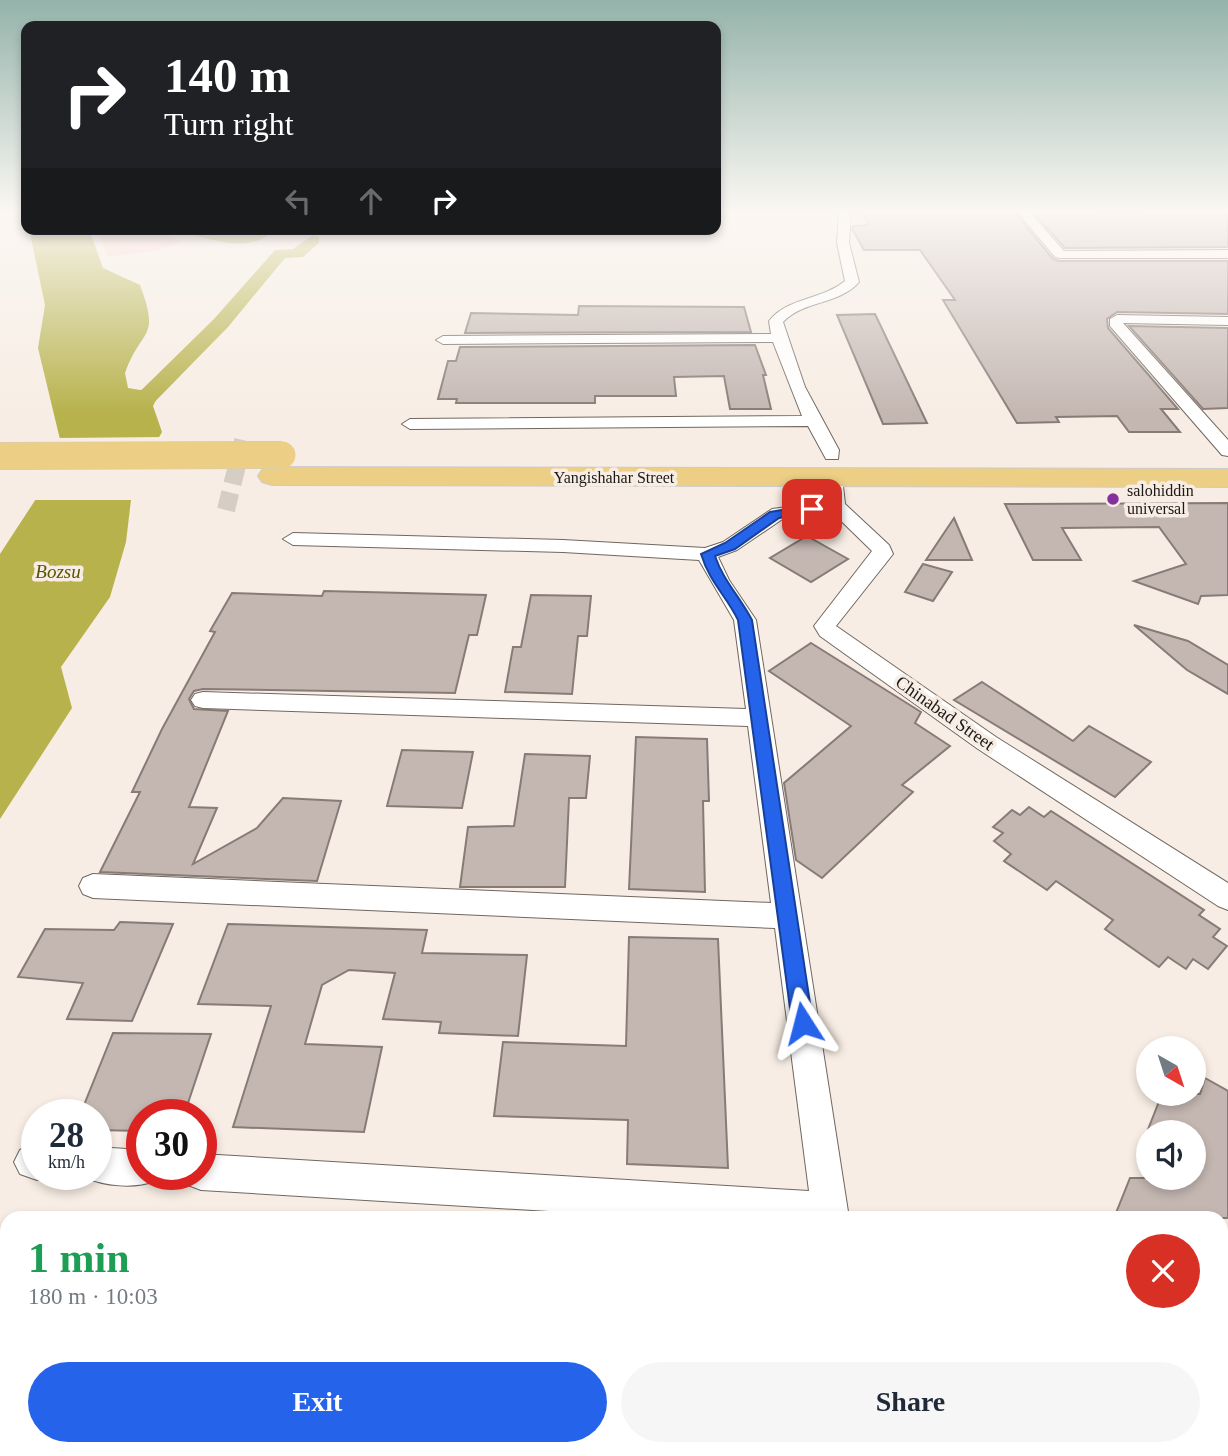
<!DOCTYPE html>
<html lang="en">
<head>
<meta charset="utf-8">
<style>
	body { margin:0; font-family:Georgia,serif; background:#f6f6f7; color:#1f2937; height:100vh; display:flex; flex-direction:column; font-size:26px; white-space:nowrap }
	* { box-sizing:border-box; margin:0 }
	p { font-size:23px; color:#747a83 }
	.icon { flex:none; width:38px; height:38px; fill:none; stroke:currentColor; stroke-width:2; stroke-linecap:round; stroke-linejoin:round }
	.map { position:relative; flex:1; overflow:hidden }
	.drawer { position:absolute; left:0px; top:1211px; width:1228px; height:245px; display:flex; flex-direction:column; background:#fff; border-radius:21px 21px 0 0; box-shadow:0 4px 10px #0003 }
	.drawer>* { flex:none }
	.banner { position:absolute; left:21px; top:21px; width:700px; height:214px; border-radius:14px; box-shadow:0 4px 10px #0003; background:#202124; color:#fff; overflow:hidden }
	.needle { width:46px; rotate:141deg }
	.buttons { position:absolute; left:1136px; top:1036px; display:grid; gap:14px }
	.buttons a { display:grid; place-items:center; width:70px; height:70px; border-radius:50%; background:#fff; box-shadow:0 4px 10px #0003; font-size:35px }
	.speed { position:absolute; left:21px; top:1099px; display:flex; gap:14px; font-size:35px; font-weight:700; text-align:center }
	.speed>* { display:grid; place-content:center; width:91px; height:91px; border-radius:50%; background:#fff; box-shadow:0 4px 10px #0003; line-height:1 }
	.speed small { font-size:18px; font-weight:400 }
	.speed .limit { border:10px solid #d22; background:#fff; color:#111 }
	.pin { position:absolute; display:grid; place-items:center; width:60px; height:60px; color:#fff; margin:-30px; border-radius:14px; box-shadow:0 4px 10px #0006 }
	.me { position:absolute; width:77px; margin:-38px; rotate:351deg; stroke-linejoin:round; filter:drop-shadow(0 0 5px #0008) }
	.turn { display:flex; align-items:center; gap:24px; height:147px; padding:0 28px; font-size:32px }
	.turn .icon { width:91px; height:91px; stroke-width:2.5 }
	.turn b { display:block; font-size:49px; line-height:60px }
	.lanes { display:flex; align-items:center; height:66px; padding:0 28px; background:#0003; justify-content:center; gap:35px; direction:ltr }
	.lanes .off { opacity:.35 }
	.round { display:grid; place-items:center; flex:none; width:74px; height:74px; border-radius:37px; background:#f6f6f7 }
	.headline { display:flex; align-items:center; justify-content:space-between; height:119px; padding:0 28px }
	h1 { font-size:42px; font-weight:700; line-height:52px; color:#1e9e55 }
	.button { display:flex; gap:14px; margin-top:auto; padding:14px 28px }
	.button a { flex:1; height:80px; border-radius:42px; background:#2563eb; color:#fff; font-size:28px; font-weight:700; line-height:80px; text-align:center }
	.button a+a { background:#f6f6f7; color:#1f2937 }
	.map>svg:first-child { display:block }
	.green { fill:#fbd1ce }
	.water { fill:#b7b24c }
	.pier { fill:#f7ede4 }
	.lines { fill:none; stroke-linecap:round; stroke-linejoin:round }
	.canal { fill:#b7b24c; fill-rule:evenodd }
	.building { fill:#c4b7b2; stroke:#887b77; stroke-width:2 }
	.minor-tunnel { stroke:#d6cdc5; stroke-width:18; stroke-dasharray:18 9; stroke-linecap:butt }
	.minor-casing { stroke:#70675f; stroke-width:2 }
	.primary-casing { stroke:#cdcccc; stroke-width:2 }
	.minor { fill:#fff; fill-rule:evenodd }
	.primary { fill:#ecce85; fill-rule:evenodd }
	.primary-bridge-casing { stroke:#cdcccc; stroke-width:28; stroke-linecap:butt }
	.primary-bridge { stroke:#ecce85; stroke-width:27 }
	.route { fill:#2563eb; stroke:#184099; stroke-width:2 }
	.poi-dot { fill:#862f9c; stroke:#f7ede4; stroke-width:2.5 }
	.labels { text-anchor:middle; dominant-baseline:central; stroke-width:7; stroke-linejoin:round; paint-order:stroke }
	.far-street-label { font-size:16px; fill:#1b1815; stroke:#f7ede4 }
	.far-poi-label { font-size:16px; fill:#1b1815; stroke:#f7ede4; text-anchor:start }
	.street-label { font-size:18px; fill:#1b1815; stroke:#f7ede4 }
	.water-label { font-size:19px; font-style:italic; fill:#585401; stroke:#f7ede4 }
</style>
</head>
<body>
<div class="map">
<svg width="1228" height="1456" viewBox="0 0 1228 1456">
	<rect width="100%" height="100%" fill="#f7ede4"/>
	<path class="green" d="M97,229H168L166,234L181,241L159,250L108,257Z"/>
	<g class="water">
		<path d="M29,229H89L103,268L140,285C161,341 141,327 125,373L128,388L140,390L163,386L153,406L162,432L133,483L126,542L110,597L61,667L72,708L0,819V554L64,456L38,348L45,305Z"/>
		<path d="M185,229H275C251,255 213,240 184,232Z"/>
	</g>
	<path class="pier" d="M163,437L137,484L135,500H31L61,455L57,438Z"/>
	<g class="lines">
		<path class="canal" d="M313,235L319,237V243L303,257L285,258L228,327L135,422H119L116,417L119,412L214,319L275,250L293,249Z"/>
	</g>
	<g class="building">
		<path d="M861,210H1013L1053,259L1059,261H1228V314L1117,312L1107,319L1108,328L1178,409H1161L1180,432H1129L1117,416L1056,417L1059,422L1017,423L943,300H955L920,250H864L852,229L853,226L869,225Z"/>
		<path d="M1031,210H1090L1093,213L1228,210V247L1065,248Z"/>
		<path d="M579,306L744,307L751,332L465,333L471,313L578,315Z"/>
		<path d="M875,314L927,423L883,424L837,315Z"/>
		<path d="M1129,326L1228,328V408L1203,409Z"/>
		<path d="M755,345L766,375H763L771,409H730L724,376L674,377L676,396H595V403H456L457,399H438L448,361H456L460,347Z"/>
		<path d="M1228,503V595L1201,596L1198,604L1134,581L1186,564L1159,527L1062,528L1081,560H1033L1005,504Z"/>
		<path d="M954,518L972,560H926Z"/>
		<path d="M807,536L848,559L811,582L770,558Z"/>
		<path d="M923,564L952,572L933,601L905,592Z"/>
		<path d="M324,591L486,595L477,635H469L455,693L203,689L194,691L189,699L194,709L228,711L189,807L217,808L193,864L257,828L283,798L341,801L317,881L100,872L140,792H132L162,729L215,632L210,631L232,593L322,596Z"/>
		<path d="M531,595L591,596L587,636H578L572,694L505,692L513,647H521Z"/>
		<path d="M1134,625L1188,641L1228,665V694L1187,670Z"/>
		<path d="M811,643L921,712L915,723L950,746L902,785L913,792L822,878L796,860L784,783L851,726L769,671Z"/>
		<path d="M982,682L1073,741L1089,726L1151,762L1115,797L954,700Z"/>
		<path d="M636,737L707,739L709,801H703L705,892L629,889Z"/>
		<path d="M402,750L473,752L462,808L387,806Z"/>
		<path d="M525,754L590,756L586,798H569L565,887H460L468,827L514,826Z"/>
		<path d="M1029,807L1044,817L1051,811L1204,910L1199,915L1220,929L1213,937L1227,946L1208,969L1193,959L1186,969L1168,957L1159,967L1105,929L1113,920L1056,881L1047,890L1004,861L1011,854L994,841L1003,833L993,827L1012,810L1020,815Z"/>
		<path d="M120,922L173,924L132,1021L67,1019L83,983L18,977L45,929L114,930Z"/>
		<path d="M228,924L427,930L422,953L527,955L518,1036L439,1033L441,1022L383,1019L395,973L349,970L322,985L305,1044L382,1047L364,1132L233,1127L271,1006L198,1004Z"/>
		<path d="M629,937L718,939L728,1168L627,1164L628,1120L494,1116L503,1042L626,1046Z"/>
		<path d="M113,1033L211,1034L184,1115H142V1131L96,1130V1115H80Z"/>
		<path d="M1205,1078L1228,1091V1218H1114L1130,1178H1194V1132H1147L1162,1094H1200Z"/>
	</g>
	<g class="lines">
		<path class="minor-tunnel" d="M226,510L245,433"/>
		<defs>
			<g id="minor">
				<path d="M839,210H851L849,243L859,282C839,305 804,300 783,322L805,387L839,450L838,459H826L808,426L410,429L402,424L410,419L802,416L773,342L443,344L436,340L443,336L771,334L769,321C788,297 822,300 845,281L837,243Z"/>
				<path d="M1016,210H1028L1064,251L1228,250V258H1060L1055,257Z"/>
				<path d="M1117,315L1228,317V325L1123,323L1228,440V456L1222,455L1110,326V319Z"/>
				<path d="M833,472L842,477L845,504L889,545L893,554L836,626L996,737L1228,883V910L1218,906L978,749L820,636L814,626L872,551L832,512L784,518L737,550L718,557L729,580L756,620L849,1218H663L201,1190L188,1185L184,1174H201V1154L809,1191L775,928L93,898L83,894L79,886L83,878L93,874L771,903L748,726L203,708L195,706L191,700L195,694L203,692L746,709L734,620L699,560L563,552L293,545L283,539L293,533L563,540L705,548L723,542L772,509L826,502L824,477Z"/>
				<path d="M32,1144H37V1174H50L37,1180L20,1174L14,1162L20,1150Z"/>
				<path d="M96,1147L142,1150V1174H157L155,1181C134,1189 104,1186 84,1177L82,1174H96Z"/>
				<path d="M827,1449H869L870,1456H828Z"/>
			</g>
			<path id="primary" d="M272,467L1228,469V487L272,485L262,482L258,476L262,470Z"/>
		</defs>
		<use href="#minor" class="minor-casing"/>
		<use href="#primary" class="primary-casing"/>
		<use href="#minor" class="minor"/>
		<use href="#primary" class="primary"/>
		<defs>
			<path id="primary-bridge" d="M0,456L282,455"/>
		</defs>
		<use href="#primary-bridge" class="primary-bridge-casing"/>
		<use href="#primary-bridge" class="primary-bridge"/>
	</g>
	<linearGradient id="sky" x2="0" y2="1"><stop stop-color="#94b3aa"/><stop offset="0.51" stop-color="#fbf7f3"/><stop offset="1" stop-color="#fbf7f3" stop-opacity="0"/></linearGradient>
	<rect width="1228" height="414" fill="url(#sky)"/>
	<path class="route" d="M812,505L819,509L817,511L779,518L735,549L715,556C723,580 740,597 752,620L813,1023L810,1030L803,1033L795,1030L792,1023L738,620C725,594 710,583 701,554L725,543L770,512Z"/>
	<circle class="poi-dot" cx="1113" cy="499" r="7"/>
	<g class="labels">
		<g class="far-street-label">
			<text x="614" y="477">Yangishahar Street</text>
		</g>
		<g class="far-poi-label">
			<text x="1127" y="490">salohiddin<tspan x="1127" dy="18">universal</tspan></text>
		</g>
		<g class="street-label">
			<text transform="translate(945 713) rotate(35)">Chinabad Street</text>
		</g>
		<g class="water-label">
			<text x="58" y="571">Bozsu</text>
		</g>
	</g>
</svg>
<div class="buttons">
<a><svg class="needle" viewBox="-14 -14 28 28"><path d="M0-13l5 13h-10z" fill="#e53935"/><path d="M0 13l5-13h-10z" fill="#747a83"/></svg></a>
<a><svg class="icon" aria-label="sound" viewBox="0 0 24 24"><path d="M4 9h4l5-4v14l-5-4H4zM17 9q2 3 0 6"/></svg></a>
</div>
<div class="speed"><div>28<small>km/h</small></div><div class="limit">30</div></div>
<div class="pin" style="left:812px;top:509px;background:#d93025"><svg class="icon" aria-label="arrive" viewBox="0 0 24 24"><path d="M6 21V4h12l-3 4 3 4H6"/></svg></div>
<svg class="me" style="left:803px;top:1023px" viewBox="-20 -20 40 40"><path d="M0-17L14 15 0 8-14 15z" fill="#2563eb" stroke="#fff" stroke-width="4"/></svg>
<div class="banner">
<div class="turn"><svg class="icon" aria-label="right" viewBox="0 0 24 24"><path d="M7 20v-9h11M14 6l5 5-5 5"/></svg><div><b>140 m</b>Turn right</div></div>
<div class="lanes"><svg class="icon off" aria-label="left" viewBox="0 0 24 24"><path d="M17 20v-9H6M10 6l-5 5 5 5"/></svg><svg class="icon off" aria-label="ahead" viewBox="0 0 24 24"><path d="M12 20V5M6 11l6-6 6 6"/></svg><svg class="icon" aria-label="right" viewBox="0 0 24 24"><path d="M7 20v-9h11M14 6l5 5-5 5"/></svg></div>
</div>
<section class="drawer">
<div class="headline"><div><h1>1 min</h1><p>180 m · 10:03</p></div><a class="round" style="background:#d93025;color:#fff"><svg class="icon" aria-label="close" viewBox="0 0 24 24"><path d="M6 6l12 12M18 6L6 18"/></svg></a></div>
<div class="button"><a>Exit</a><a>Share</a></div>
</section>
</div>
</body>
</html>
